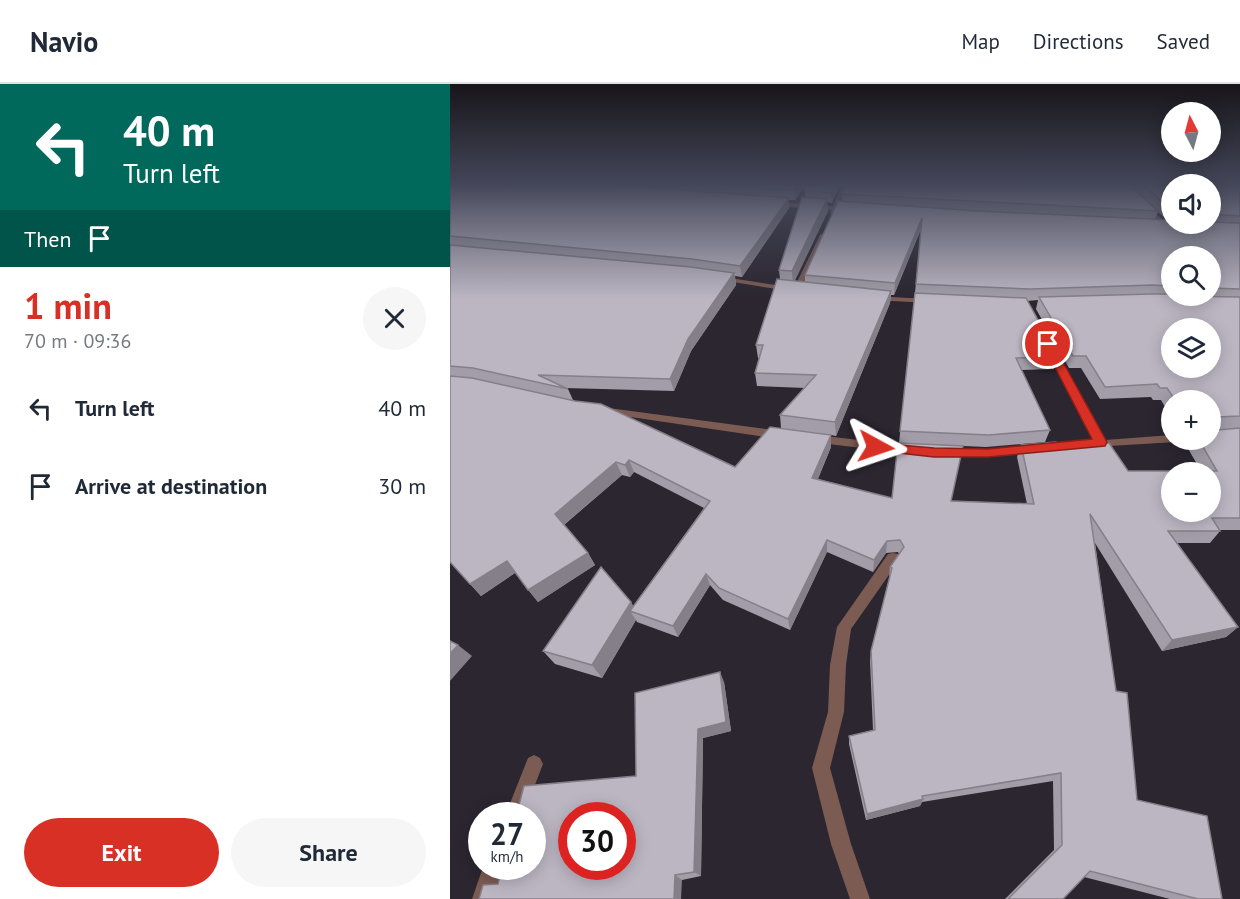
<!DOCTYPE html>
<html lang="en">
<head>
<meta charset="utf-8">
<style>
	body { margin:0; font-family:"PT Sans",sans-serif; background:#f6f6f7; color:#1f2937; height:100vh; display:flex; flex-direction:column; font-size:22px; white-space:nowrap }
	* { box-sizing:border-box; margin:0 }
	p { font-size:20px; color:#747a83 }
	.icon { flex:none; width:33px; height:33px; fill:none; stroke:currentColor; stroke-width:2; stroke-linecap:round; stroke-linejoin:round }
	.map { position:relative; flex:1; overflow:hidden }
	.details { display:flex; flex-direction:column; background:#fff; width:450px }
	.details>* { flex:none }
	.guide { background:#00695c; color:#fff; overflow:hidden }
	.needle { width:39px; rotate:354deg }
	.fabs { position:absolute; left:711px; top:18px; display:grid; gap:12px }
	.fabs a { display:grid; place-items:center; width:60px; height:60px; border-radius:50%; background:#fff; box-shadow:0 3px 15px #0003; font-size:30px }
	.speed { position:absolute; left:18px; top:718px; display:flex; gap:12px; font-size:30px; font-weight:700; text-align:center }
	.speed>* { display:grid; place-content:center; width:78px; height:78px; border-radius:50%; background:#fff; box-shadow:0 3px 15px #0003; line-height:1 }
	.speed small { font-size:15px; font-weight:400 }
	.speed .limit { border:9px solid #d22; background:#fff; color:#111 }
	.pin { position:absolute; display:grid; place-items:center; width:51px; height:51px; color:#fff; margin:-26px; border:3px solid #fff; border-radius:50%; box-shadow:0 2px 6px #0007 }
	.me { position:absolute; width:66px; margin:-33px; rotate:95deg; stroke-linejoin:round; filter:drop-shadow(0 0 4px #0008) }
	.turn { display:flex; align-items:center; gap:21px; height:126px; padding:0 24px; font-size:27px }
	.turn .icon { width:78px; height:78px; stroke-width:2.5 }
	.turn b { display:block; font-size:42px; line-height:51px }
	.then { display:flex; align-items:center; height:57px; padding:0 24px; background:#0003; gap:12px; font-size:22px }
	.round { display:grid; place-items:center; flex:none; width:63px; height:63px; border-radius:32px; background:#f6f6f7 }
	.overview { display:flex; align-items:center; justify-content:space-between; height:102px; padding:0 24px }
	h1 { font-size:36px; font-weight:700; line-height:45px; color:#d93025 }
	.button { display:flex; gap:12px; margin-top:auto; padding:12px 24px }
	.button a { flex:1; height:69px; border-radius:36px; background:#d93025; color:#fff; font-size:24px; font-weight:700; line-height:69px; text-align:center }
	.button a+a { background:#f6f6f7; color:#1f2937 }
	ul { padding:0; list-style:none }
	li { display:flex; align-items:center; gap:18px; height:78px; padding:0 24px }
	li div { flex:1 }
	li b { display:block; font-size:22px }
	li em { font-style:normal }
	header { display:flex; align-items:center; gap:36px; box-sizing:border-box; height:84px; padding:0 30px; background:#fff; border-bottom:2px solid #e0e1e3 }
	header strong { font-size:28px }
	nav { display:flex; gap:33px; margin-inline-start:auto; font-size:21px }
	main { display:flex; flex:1; min-height:0 }
	.map>svg:first-child { display:block }
	.lines { fill:none; stroke-linecap:round; stroke-linejoin:round }
	.street { fill:#7c5b53; fill-rule:evenodd }
	.wall { fill:#a29da8; fill-rule:evenodd }
	.shaded-wall { fill:#847f88 }
	.building { fill:#bcb6c3; stroke:#847f88; stroke-width:1.5; fill-rule:evenodd }
	.route { fill:#d93025; stroke:#8d1f18; stroke-width:1.5 }
</style>
</head>
<body>
<header>
<strong>Navio</strong>
<nav><a>Map</a><a>Directions</a><a>Saved</a></nav>
</header>
<main>
<section class="details">
<div class="guide">
<div class="turn"><svg class="icon" aria-label="left" viewBox="0 0 24 24"><path d="M17 20v-9H6M10 6l-5 5 5 5"/></svg><div><b>40 m</b>Turn left</div></div>
<div class="then">Then<svg class="icon" aria-label="arrive" viewBox="0 0 24 24"><path d="M6 21V4h12l-3 4 3 4H6"/></svg></div>
</div>
<div class="overview"><div><h1>1 min</h1><p>70 m · 09:36</p></div><a class="round"><svg class="icon" aria-label="close" viewBox="0 0 24 24"><path d="M6 6l12 12M18 6L6 18"/></svg></a></div>
<ul>
<li><svg class="icon" aria-label="left" viewBox="0 0 24 24"><path d="M17 20v-9H6M10 6l-5 5 5 5"/></svg><div><b>Turn left</b></div><em>40 m</em></li>
<li><svg class="icon" aria-label="arrive" viewBox="0 0 24 24"><path d="M6 21V4h12l-3 4 3 4H6"/></svg><div><b>Arrive at destination</b></div><em>30 m</em></li>
</ul>
<div class="button"><a>Exit</a><a>Share</a></div>
</section>
<div class="map">
<svg width="790" height="815" viewBox="0 0 790 815">
	<rect width="100%" height="100%" fill="#2b2630"/>
	<g class="lines">
		<g class="street">
			<path d="M392,101H398L389,122L402,124V126H387L383,131L380,129L381,126L325,122L322,120L325,118L383,122Z"/>
			<path d="M669,101H676L718,141V143H714Z"/>
			<path d="M373,149L376,151L351,206L344,208L343,206L370,151Z"/>
			<path d="M267,192L339,203L343,205L339,207L270,196L266,194Z"/>
			<path d="M421,212L479,215L483,217L479,219L424,216H421Z"/>
			<path d="M600,261L605,264L655,356L722,351V356H727L726,358L609,365L607,362L613,358L645,356L595,264Z"/>
			<path d="M151,323L330,347L335,351L330,355L147,328L146,326L147,324Z"/>
			<path d="M366,351L461,362L467,366L461,370L362,358L361,355Z"/>
			<path d="M584,361L590,365L588,368L538,373L497,372L491,368L497,364L538,365Z"/>
			<path d="M443,469L448,470L450,474L448,478L401,545L396,581L394,628L380,684L401,760L420,815H400L381,760L362,684L378,628L380,581L387,543L438,470Z"/>
			<path d="M84,671L90,674L93,680L73,732H55L78,674Z"/>
			<path d="M33,783H53L42,815H22Z"/>
		</g>
	</g>
	<g class="wall">
		<path d="M0,101H355L345,116H339V124L292,193L285,192L286,201L241,267L224,307L115,304L118,305L123,316L285,383L331,344L330,331L355,304L307,302L305,289L309,274H308L306,261L330,195L329,186L355,113V107L357,101H390L382,119L377,118L378,127L344,197L355,198V191L392,117V110L396,101H722V140H760V101H790V344L768,345L790,344V446H769L770,447L760,459H727L788,543L776,553L712,567L645,459L666,607L687,716L772,815H720L634,793L613,815H555L604,766L603,697L472,718L470,722L416,736L399,660V652L423,646L420,577L421,567L439,495L440,483L449,470L448,468L436,469L423,488L377,468L340,546L273,516L260,501L228,553L187,538L186,536L152,594L105,580L93,567L181,518L183,522L254,424L184,388L180,393L172,391L114,441L138,469L145,481L88,518L65,489L31,512L0,478ZM708,128L715,134L717,136L705,135ZM471,145L465,209L449,359L536,363L595,358L600,346L571,286L604,285L608,273L577,217L588,216L586,225L619,284H631L650,315L701,313L703,316H711L722,335V316H760V356H733L751,387H678L607,362L571,361L567,373L577,420L442,414L368,395L381,363V351L386,352L440,219L441,211H444ZM722,172H760V212H722Z"/>
		<path d="M274,598L281,647L253,654L251,792L232,796L48,800L186,692Z"/>
	</g>
	<g class="shaded-wall">
		<path d="M348,101H355L345,116L344,106Z"/>
		<path d="M385,101H390L382,119L381,109Z"/>
		<path d="M339,114V124L292,193L290,182Z"/>
		<path d="M377,115L378,127L343,201L342,187Z"/>
		<path d="M472,134L471,145L444,211L445,199Z"/>
		<path d="M284,189L286,201L241,267L224,307L220,295L238,255Z"/>
		<path d="M441,207L440,219L386,352L385,338Z"/>
		<path d="M381,351V363L363,406L362,394Z"/>
		<path d="M179,376L184,388L180,393L175,381Z"/>
		<path d="M166,378L172,391L112,442L105,430Z"/>
		<path d="M377,456V468L340,546L338,535Z"/>
		<path d="M437,457L436,469L423,488L424,476Z"/>
		<path d="M138,469L145,481L88,518L78,506Z"/>
		<path d="M57,477L66,488L31,512L20,500Z"/>
		<path d="M256,490L260,501L228,553L223,542Z"/>
		<path d="M181,518L187,529L180,527L186,536L152,594L142,581Z"/>
		<path d="M788,543L776,553L712,567L722,556Z"/>
		<path d="M8,561L22,572L0,597V570Z"/>
		<path d="M270,588L274,598L281,647L253,654L251,792L244,788L248,645Z"/>
		<path d="M473,715L470,722L416,736L417,730Z"/>
		<path d="M225,791L232,796L231,815H224Z"/>
	</g>
	<g class="building">
		<path d="M0,101H164L339,114L290,182L242,175L0,152Z"/>
		<path d="M270,101H348L344,106Z"/>
		<path d="M357,101H385L381,109L355,107Z"/>
		<path d="M396,101H680L708,127L392,110Z"/>
		<path d="M693,101H722V126Z"/>
		<path d="M760,101H790V132L760,130Z"/>
		<path d="M352,113L377,115L342,187L329,186Z"/>
		<path d="M388,117L527,127L722,136V140H760V138L790,139V205L760,204V172H722V202L702,201L580,205L466,200L472,134L445,199L355,191Z"/>
		<path d="M0,161L241,183L284,189L238,255L220,295L88,291L118,305L23,284L0,282Z"/>
		<path d="M327,195L441,207L385,338L330,331L366,291L305,289L313,261H306Z"/>
		<path d="M465,209L576,214L608,273L566,274L600,346L539,351L450,347Z"/>
		<path d="M702,210H722V212L790,213V332L768,333L765,343L768,346L790,344V434H762L770,447H718L788,543L722,556L640,430L666,607L677,609L687,716L757,732L772,815H748L640,787L613,815H558L612,761L611,689L472,712L473,715L417,730L399,652L425,646L421,567L442,484L440,483L454,463L450,456L437,457L424,476L377,456L338,535L269,504L256,490L223,542L180,527L260,417L179,376L175,381L166,378L105,430L138,469L78,506L57,477L20,500L0,478V292L22,294L125,317L151,320L285,383L320,343L381,351L362,394L442,414L448,359L513,362L501,417L584,420L571,361L606,358L607,362L659,359L678,387H767L749,356H760V316H725L717,304H710L707,300L655,303L636,272H623L589,213ZM722,244H760V284H722ZM722,388H760V428H722Z"/>
		<path d="M151,483L181,518L142,581L93,567Z"/>
		<path d="M0,557L8,561L0,570Z"/>
		<path d="M270,588L276,638L248,645L244,788L225,791L224,815H29L33,801L48,800L52,783H82V732H66L74,702L186,692L185,609ZM122,732H172V783H122Z"/>
	</g>
	<linearGradient id="sky" x2="0" y2="1"><stop stop-color="#18151a"/><stop offset="0.47" stop-color="#444759"/><stop offset="1" stop-color="#444759" stop-opacity="0"/></linearGradient>
	<rect width="790" height="215" fill="url(#sky)"/>
	<path class="route" d="M598,257L603,260L657,358L655,362L538,373H484L422,366L420,363L426,359L484,364L538,365L642,355L593,260Z"/>
</svg>
<div class="fabs">
<a><svg class="needle" viewBox="-14 -14 28 28"><path d="M0-13l5 13h-10z" fill="#e53935"/><path d="M0 13l5-13h-10z" fill="#747a83"/></svg></a>
<a><svg class="icon" aria-label="sound" viewBox="0 0 24 24"><path d="M4 9h4l5-4v14l-5-4H4zM17 9q2 3 0 6"/></svg></a>
<a><svg class="icon" aria-label="search" viewBox="0 0 24 24"><circle cx="10" cy="10" r="6"/><path d="M15 15l6 6"/></svg></a>
<a><svg class="icon" aria-label="layers" viewBox="0 0 24 24"><path d="M12 4l9 5-9 5-9-5zM3 14l9 5 9-5"/></svg></a>
<a>+</a>
<a>−</a>
</div>
<div class="speed"><div>27<small>km/h</small></div><div class="limit">30</div></div>
<div class="pin" style="left:598px;top:260px;background:#d93025"><svg class="icon" aria-label="arrive" viewBox="0 0 24 24"><path d="M6 21V4h12l-3 4 3 4H6"/></svg></div>
<svg class="me" style="left:426px;top:363px" viewBox="-20 -20 40 40"><path d="M0-17L14 15 0 8-14 15z" fill="#d93025" stroke="#fff" stroke-width="4"/></svg>
</div>
</main>
</body>
</html>
